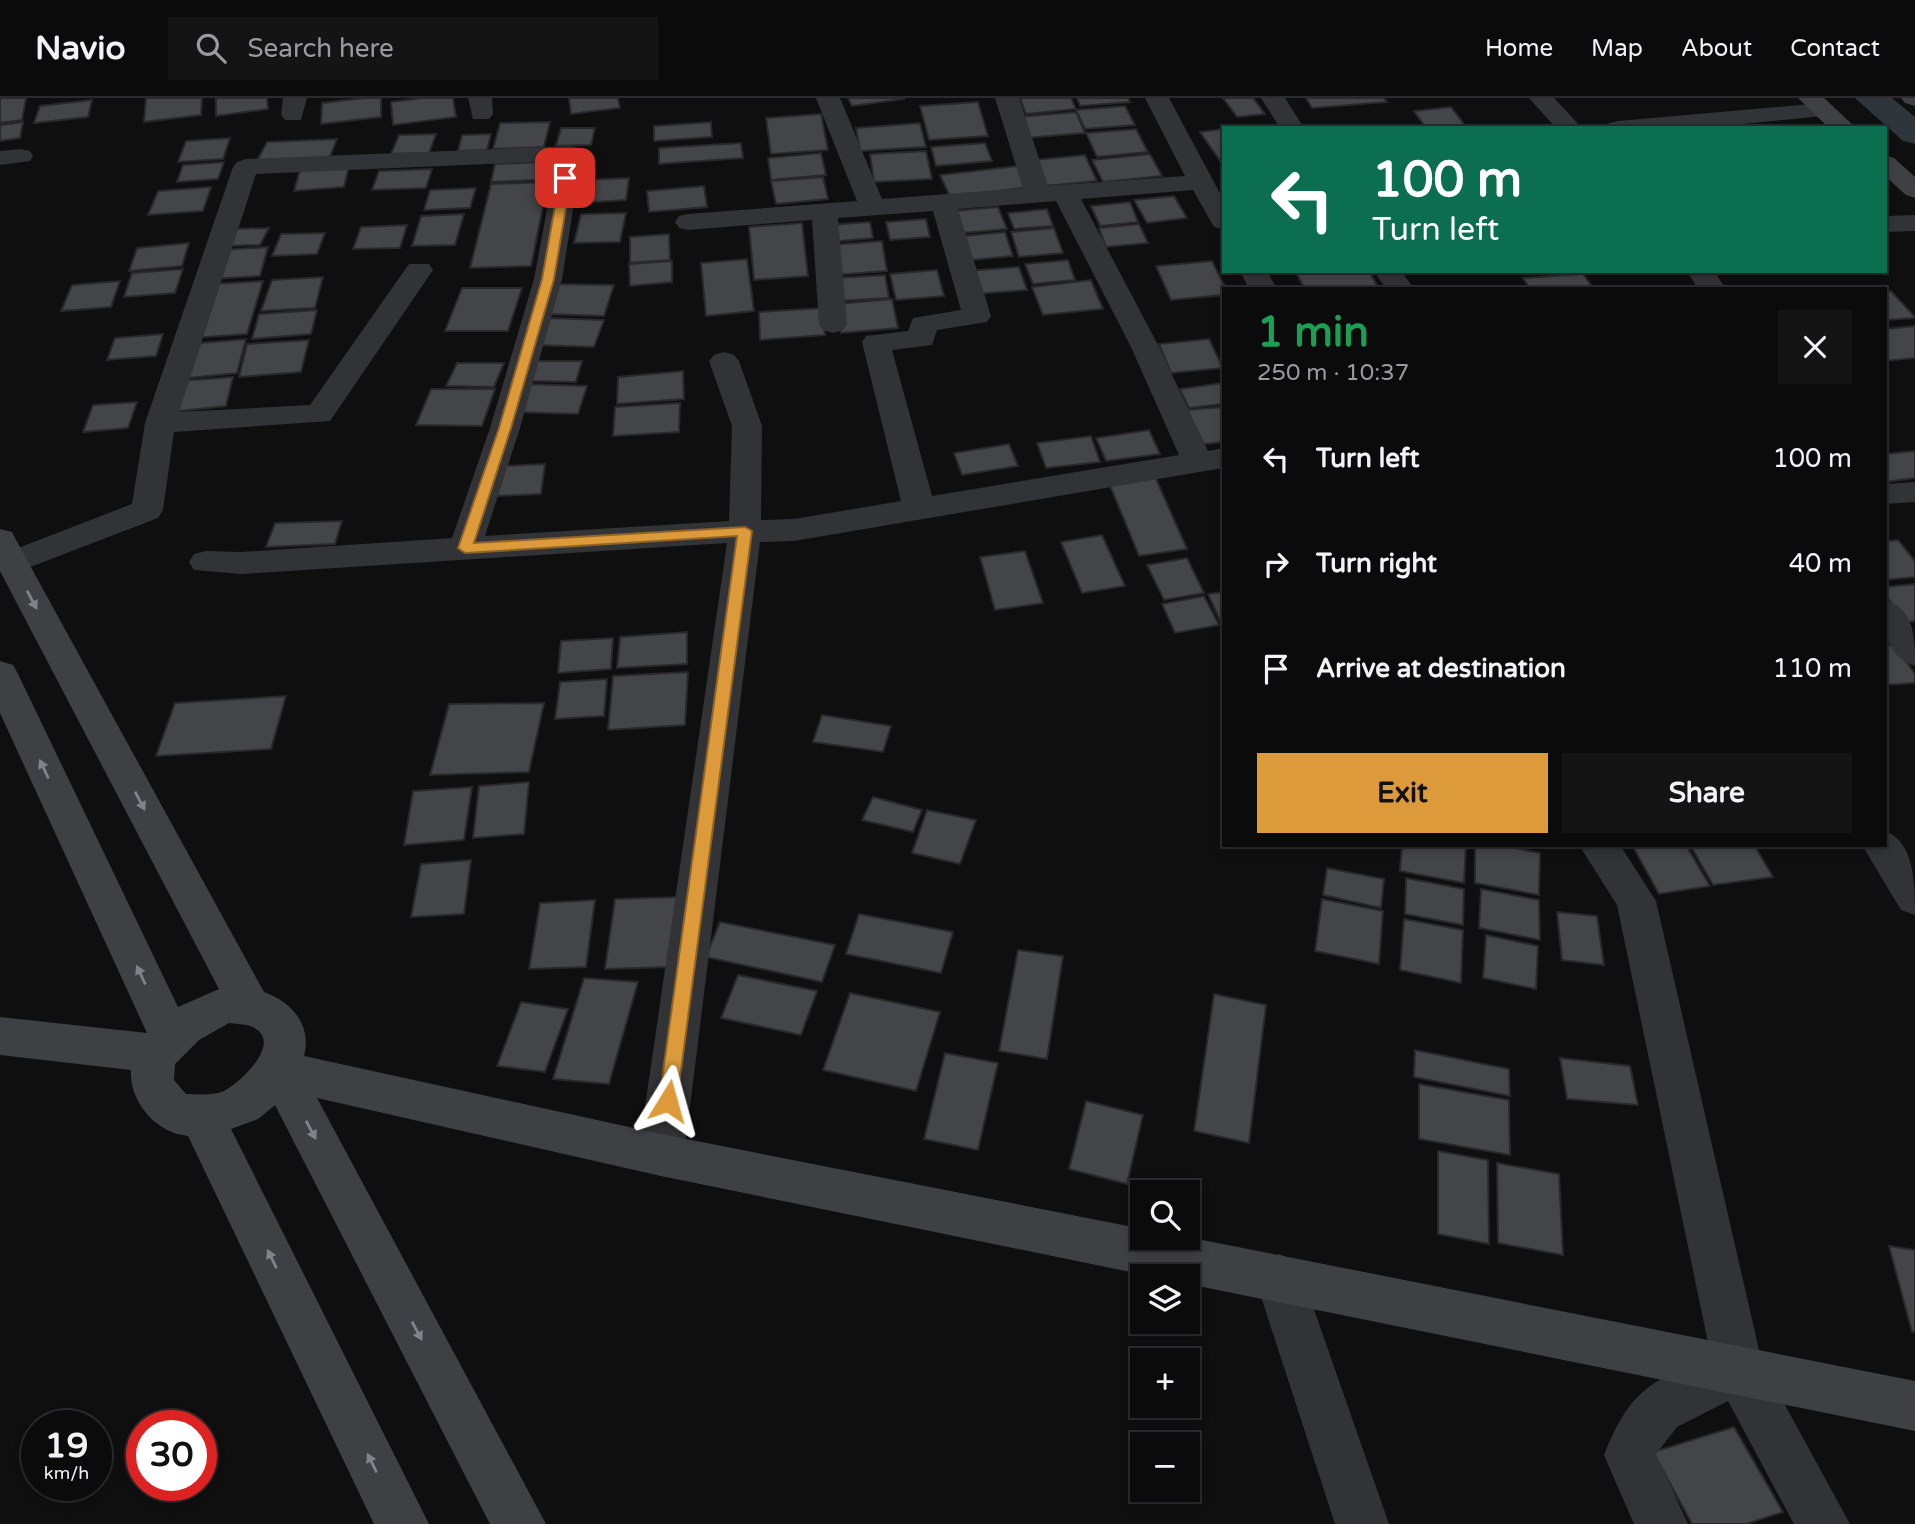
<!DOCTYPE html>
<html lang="en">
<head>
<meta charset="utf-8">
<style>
	body { margin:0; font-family:"Varela Round",sans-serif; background:#141415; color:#f1f3f6; height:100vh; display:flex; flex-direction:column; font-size:26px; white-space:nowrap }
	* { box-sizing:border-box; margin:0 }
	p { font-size:23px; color:#9a9b9d }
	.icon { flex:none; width:38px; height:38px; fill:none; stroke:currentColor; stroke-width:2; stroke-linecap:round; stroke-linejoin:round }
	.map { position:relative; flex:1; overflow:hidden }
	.panel { position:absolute; left:1222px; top:189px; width:665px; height:560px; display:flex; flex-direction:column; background:#0b0b0c; border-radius:0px; box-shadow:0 4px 10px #0003,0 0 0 2px #2b2b2d }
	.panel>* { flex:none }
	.hud { position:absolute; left:1222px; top:28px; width:665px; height:147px; border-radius:0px; box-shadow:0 4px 10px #0003,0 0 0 2px #2b2b2d; background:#0b6e4f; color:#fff; overflow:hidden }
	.tools { position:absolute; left:1130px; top:1082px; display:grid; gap:14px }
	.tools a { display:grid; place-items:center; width:70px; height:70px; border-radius:0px; background:#0b0b0c; box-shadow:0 4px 10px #0003,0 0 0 2px #2b2b2d; font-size:35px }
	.speed { position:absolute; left:21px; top:1312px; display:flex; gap:14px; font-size:35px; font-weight:700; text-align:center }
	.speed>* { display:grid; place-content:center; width:91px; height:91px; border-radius:50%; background:#0b0b0c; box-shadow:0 4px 10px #0003,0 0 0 2px #2b2b2d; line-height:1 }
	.speed small { font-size:18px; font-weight:400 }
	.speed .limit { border:10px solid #d22; background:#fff; color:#111 }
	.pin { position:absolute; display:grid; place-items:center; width:60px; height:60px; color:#fff; margin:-30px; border-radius:14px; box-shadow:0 4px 10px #0006 }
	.me { position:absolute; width:77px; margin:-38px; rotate:8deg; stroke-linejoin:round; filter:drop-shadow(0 0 5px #0008) }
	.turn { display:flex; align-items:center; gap:24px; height:147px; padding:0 35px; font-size:32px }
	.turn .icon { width:91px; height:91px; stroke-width:2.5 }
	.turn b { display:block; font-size:49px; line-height:60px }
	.round { display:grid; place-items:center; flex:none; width:74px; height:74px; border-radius:0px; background:#141415 }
	.head { display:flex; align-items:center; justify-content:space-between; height:119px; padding:0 35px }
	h1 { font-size:42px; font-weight:700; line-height:52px; color:#1e9e55 }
	.button { display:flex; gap:14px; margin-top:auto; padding:14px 35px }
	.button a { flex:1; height:80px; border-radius:0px; background:#dc9a3b; color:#111; font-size:28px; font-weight:700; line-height:80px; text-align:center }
	.button a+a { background:#141415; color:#f1f3f6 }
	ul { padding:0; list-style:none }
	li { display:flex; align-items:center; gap:21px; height:105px; padding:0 35px }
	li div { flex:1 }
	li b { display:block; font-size:26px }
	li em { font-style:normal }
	header { display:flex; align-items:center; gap:42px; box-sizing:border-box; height:98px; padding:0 35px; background:#0b0b0c; border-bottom:2px solid #2b2b2d }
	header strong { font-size:33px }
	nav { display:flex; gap:38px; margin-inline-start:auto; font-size:24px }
	.search { width:490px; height:63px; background:#141415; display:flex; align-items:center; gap:18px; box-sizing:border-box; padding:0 24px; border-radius:0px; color:#9a9b9d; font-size:26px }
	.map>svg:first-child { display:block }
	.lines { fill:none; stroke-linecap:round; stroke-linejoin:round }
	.canal { fill:#2e363b; fill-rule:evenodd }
	.building { fill:#434548; stroke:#29292c; stroke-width:2 }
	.street { fill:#323336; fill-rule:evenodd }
	.secondary { fill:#3f4044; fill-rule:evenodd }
	.oneway { fill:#7f838a }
	.route { fill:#dc9a3b; stroke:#8f6426; stroke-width:2 }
</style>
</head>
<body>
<header>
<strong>Navio</strong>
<div class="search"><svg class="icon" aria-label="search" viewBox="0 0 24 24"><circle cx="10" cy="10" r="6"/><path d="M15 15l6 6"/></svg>Search here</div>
<nav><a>Home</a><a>Map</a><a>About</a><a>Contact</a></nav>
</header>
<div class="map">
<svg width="1915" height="1426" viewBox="0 0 1915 1426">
	<rect width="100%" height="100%" fill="#0f0f10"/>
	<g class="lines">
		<path class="canal" d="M1855,0H1892L1915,19V46L1903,43Z"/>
	</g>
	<g class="building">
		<path d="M0,0H26L22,22L0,25Z"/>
		<path d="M146,0H202L201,17L144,24Z"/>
		<path d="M216,0H267L268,11L216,18Z"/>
		<path d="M364,0H381V19L321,26L322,5Z"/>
		<path d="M422,0H453L456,19L393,27L391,4Z"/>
		<path d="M569,0H618L620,10L571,16Z"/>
		<path d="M848,0H904V1L852,8Z"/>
		<path d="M1020,0H1071L1076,11L1026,16Z"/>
		<path d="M1077,0H1128L1130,4L1080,8Z"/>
		<path d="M1223,0H1253L1265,16L1237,19Z"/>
		<path d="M1306,0H1384L1387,4L1312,10Z"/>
		<path d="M92,2L88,19L34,25L40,8Z"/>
		<path d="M978,4L988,38L929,42L920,8Z"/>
		<path d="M1125,8L1135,27L1085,31L1076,12Z"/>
		<path d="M1451,9L1467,30H1426L1414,13Z"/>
		<path d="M1076,14L1085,35L1025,40L1016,19Z"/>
		<path d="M821,16L828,52L771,56L766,20Z"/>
		<path d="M23,24L20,40L0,43V27Z"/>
		<path d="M550,24L544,49L493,51L500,25Z"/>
		<path d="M711,24L712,39L654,43V28Z"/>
		<path d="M920,25L926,49L860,53L856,30Z"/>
		<path d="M561,30H595L591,47L556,48Z"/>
		<path d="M1136,31L1148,54L1097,59L1086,35Z"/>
		<path d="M1223,31V67L1200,34Z"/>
		<path d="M436,36L429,55L391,56L399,37Z"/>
		<path d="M491,36L487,52L458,53L462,37Z"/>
		<path d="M230,40L223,61L178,64L186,43Z"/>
		<path d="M337,41L329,61L257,63L267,44Z"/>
		<path d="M741,45L743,60L659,66V50Z"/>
		<path d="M985,45L992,63L936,68L931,49Z"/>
		<path d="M926,53L932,81L874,84L870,56Z"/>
		<path d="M821,55L826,77L771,82L768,60Z"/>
		<path d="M1150,56L1162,78L1103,84L1092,62Z"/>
		<path d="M1085,57L1097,83L1045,88L1034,62Z"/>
		<path d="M224,64L218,81L177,84L183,67Z"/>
		<path d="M542,64L538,82L491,84L495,66Z"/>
		<path d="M349,68L344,89L294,93L300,72Z"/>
		<path d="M1019,68L1030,89L950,99L940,77Z"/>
		<path d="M432,71L426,90L372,92L379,73Z"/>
		<path d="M823,79L828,101L776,106L771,83Z"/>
		<path d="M629,80L626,102L580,105L582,82Z"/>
		<path d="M548,84L531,168L470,170L491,86Z"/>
		<path d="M704,88L707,109L649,114L647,93Z"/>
		<path d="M211,89L203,113L148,117L158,93Z"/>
		<path d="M476,90L470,110L424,112L430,92Z"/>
		<path d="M1174,98L1187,120L1147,125L1134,102Z"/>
		<path d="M1130,104L1138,124L1100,128L1091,108Z"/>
		<path d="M998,109L1007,131L962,135L954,113Z"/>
		<path d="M1047,111L1053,128L1014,131L1008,115Z"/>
		<path d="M626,115L620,144L574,145L581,116Z"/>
		<path d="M464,116L455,147L412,148L421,118Z"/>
		<path d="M926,121L930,139L890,142L886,124Z"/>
		<path d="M870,124L873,140L831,144L828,127Z"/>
		<path d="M802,125L808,178L754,182L749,129Z"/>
		<path d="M1139,126L1148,145L1106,149L1099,130Z"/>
		<path d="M407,127L400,150L353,151L361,129Z"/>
		<path d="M269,130L260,147L222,148L231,131Z"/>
		<path d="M1054,130L1063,155L1019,159L1011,134Z"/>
		<path d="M1005,134L1013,158L971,162L964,138Z"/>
		<path d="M325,135L317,156L272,158L281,136Z"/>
		<path d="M669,136L670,162L630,165V139Z"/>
		<path d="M882,143L887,173L835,177L831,147Z"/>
		<path d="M189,145L182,168L129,173L137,150Z"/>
		<path d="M268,149L260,178L211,181L220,152Z"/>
		<path d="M747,161L754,213L706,218L701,165Z"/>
		<path d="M1068,162L1075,182L1033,186L1025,166Z"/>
		<path d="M672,163V184L630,188L629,166Z"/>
		<path d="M1212,163L1226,191H1223V197L1171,202L1156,168Z"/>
		<path d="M1019,169L1027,192L975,196L968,173Z"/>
		<path d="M183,171L175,195L124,199L132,175Z"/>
		<path d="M937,172L944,198L896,202L890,176Z"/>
		<path d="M1295,173H1369L1379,191H1305Z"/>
		<path d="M1583,176L1594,191H1530L1523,180Z"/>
		<path d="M885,177L889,200L838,203L835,180Z"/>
		<path d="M323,179L315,210L261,213L272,182Z"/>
		<path d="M1091,182L1103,211L1043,217L1032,189Z"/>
		<path d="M120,183L111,209L61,213L72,187Z"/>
		<path d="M263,183L247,236L193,240L211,186Z"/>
		<path d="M557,186L614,187L604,218L546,216Z"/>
		<path d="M462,190H522L508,233H445Z"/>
		<path d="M1891,193L1915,219V220L1885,222V194Z"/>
		<path d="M892,201L898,230L841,235L836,206Z"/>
		<path d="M822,210L825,237L760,242L759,214Z"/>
		<path d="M317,212L311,236L252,241L259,216Z"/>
		<path d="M548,220L604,222L594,249L536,247Z"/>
		<path d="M1915,228V260L1885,263V231Z"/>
		<path d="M163,236L156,258L107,262L115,240Z"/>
		<path d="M246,241L237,275L179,281L189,246Z"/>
		<path d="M1209,241L1223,270L1171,275L1159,246Z"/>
		<path d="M309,242L301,274L239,279L247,246Z"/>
		<path d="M536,263H582L576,284L529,283Z"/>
		<path d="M457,265H504L494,289L446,288Z"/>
		<path d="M683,273L684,301L617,306L618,279Z"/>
		<path d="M233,279L226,308L170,314L179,283Z"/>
		<path d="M1223,285V306L1189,310L1180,291Z"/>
		<path d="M525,286L587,288L578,316L514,314Z"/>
		<path d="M431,291H495L482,328L416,327Z"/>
		<path d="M137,304L128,330L83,334L93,307Z"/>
		<path d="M680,305L679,334L613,338L615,309Z"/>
		<path d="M1223,309V344L1204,346L1186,312Z"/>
		<path d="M1149,332L1160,356L1106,363L1096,340Z"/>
		<path d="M1091,338L1100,364L1046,370L1037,345Z"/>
		<path d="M1009,346L1018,368L962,377L954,355Z"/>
		<path d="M1915,353V380L1885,384V356Z"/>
		<path d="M545,366L541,396L496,398L501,368Z"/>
		<path d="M1153,374L1187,451L1139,458L1107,380Z"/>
		<path d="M342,423L335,446L266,449L275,425Z"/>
		<path d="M1102,437L1125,488L1082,495L1061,444Z"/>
		<path d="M1898,442L1915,463V479L1885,482V443Z"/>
		<path d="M1025,453L1043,505L995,512L980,459Z"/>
		<path d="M1187,460L1204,495L1164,502L1147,467Z"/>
		<path d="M1915,486V523L1907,524L1885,497V489Z"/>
		<path d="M1223,494V525H1221L1208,496Z"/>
		<path d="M1204,498L1219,527L1175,535L1162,506Z"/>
		<path d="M687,534V566L617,570L620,539Z"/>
		<path d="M613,540L611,571L558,575L561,543Z"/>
		<path d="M1895,547L1915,576V585L1885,587V548Z"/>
		<path d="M688,574L685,627L608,632L613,578Z"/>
		<path d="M607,581L604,618L555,621L560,584Z"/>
		<path d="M286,598L271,651L156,658L175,605Z"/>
		<path d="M544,605L529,674L430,677L449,606Z"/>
		<path d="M822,617L891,628L883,654L813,644Z"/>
		<path d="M529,684L524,736L473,740L479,688Z"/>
		<path d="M472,689L464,742L404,747L413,693Z"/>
		<path d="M873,699L922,712L913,734L862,722Z"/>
		<path d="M927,712L976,722L960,766L912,755Z"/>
		<path d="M1402,747H1466L1464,785L1400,773Z"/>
		<path d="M1475,747H1499L1540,755L1539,797L1475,785Z"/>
		<path d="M1632,747H1686L1710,788L1659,796Z"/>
		<path d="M1690,747H1754L1773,779L1713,787Z"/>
		<path d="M471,762L464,816L411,819L421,766Z"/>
		<path d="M1327,770L1384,781L1381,810L1323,797Z"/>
		<path d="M1406,780L1464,791L1463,827L1405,816Z"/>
		<path d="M1481,791L1539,802L1540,842L1479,830Z"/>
		<path d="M680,799L672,869L605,871L615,801Z"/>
		<path d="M1322,801L1383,813L1379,866L1315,853Z"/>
		<path d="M595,802L586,869L529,871L540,805Z"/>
		<path d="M1557,814L1597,818L1604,867L1562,862Z"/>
		<path d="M859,816L953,834L941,875L846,856Z"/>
		<path d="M1404,821L1463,832L1461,885L1400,872Z"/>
		<path d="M720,824L835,847L822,884L706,859Z"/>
		<path d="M1486,837L1538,848L1536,891L1483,880Z"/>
		<path d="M1018,852L1063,858L1047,961L999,953Z"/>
		<path d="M738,877L817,893L801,937L721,920Z"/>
		<path d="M584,880L638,884L609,986L553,981Z"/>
		<path d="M850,895L940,914L916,993L823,972Z"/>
		<path d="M1214,896L1266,907L1249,1045L1194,1033Z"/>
		<path d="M521,904L568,911L545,974L497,968Z"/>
		<path d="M1415,952L1509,971L1510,998L1414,979Z"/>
		<path d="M945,955L998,965L978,1052L924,1041Z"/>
		<path d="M1560,960L1630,968L1638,1007L1567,1001Z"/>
		<path d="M1419,986L1509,1002L1510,1057L1419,1041Z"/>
		<path d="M1086,1003L1143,1017L1127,1086L1069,1071Z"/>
		<path d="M1438,1053L1488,1062L1489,1146L1438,1136Z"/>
		<path d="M1497,1065L1559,1076L1563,1157L1498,1145Z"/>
		<path d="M1889,1148L1915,1152V1234H1912Z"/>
		<path d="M1734,1329L1783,1414L1746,1426H1692L1653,1354Z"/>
	</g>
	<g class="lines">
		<g class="street">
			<path d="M283,0H307L301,22H285L281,17Z"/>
			<path d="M468,0H492L493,16L489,21H473Z"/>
			<path d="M816,0H840L882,101L1023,90L995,0H1019L1048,88L1185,78L1145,0H1169L1223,101V131L1214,129L1193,92L1081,101L1159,249L1208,353L1223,350V370L794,443L760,444L684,1057L677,1072L661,1078L645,1072L638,1057L727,445L241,476L194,472L189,464L194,456L206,453L241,454L452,440L490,330L534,181L556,63L256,76L179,314L310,307L409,166H429L433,172L330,323L174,334L163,412L158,420L12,476L0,473V457L132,406L145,325L233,69L237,64L246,61L570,48L579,50L582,55L562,181L520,330L485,438L729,423L732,328L709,263L714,257L724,254L734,257L739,263L762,328L761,422L794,421L901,403L862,244L866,238L908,233L913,220L961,212L933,113L838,120L847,226L843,232L833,235L823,232L819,226L812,122L688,132L679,130L675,124L679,118L688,116L857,103ZM1056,103L1131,249L1179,357L932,398L892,252L932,247L937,232L987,224L991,218L958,111Z"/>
			<path d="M1261,0H1285L1304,30H1280Z"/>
			<path d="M1529,0H1554L1582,30H1556Z"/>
			<path d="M1824,5L1832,7L1836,12L1832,17L1704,30H1606L1609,25L1618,23Z"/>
			<path d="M21,51L30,53L33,58L30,63L0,67V53Z"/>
			<path d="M1915,117V133L1885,134V118Z"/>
			<path d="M1240,173H1267L1277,191H1249Z"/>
			<path d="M1374,173H1401L1414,191H1386Z"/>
			<path d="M1687,173H1714L1726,191H1698Z"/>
			<path d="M1915,384V404L1885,406V386Z"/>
			<path d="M1885,502C1915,511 1915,540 1915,568C1885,559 1884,529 1885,502Z"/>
			<path d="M1885,733C1915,744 1915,787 1915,817L1901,812L1862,747H1885Z"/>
			<path d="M1579,747H1620L1656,803L1762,1265L1850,1426H1794L1728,1303L1677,1329L1656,1356L1688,1426H1634L1604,1357C1630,1293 1648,1284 1711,1259L1617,807Z"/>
			<path d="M1279,1156L1296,1163L1303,1180L1389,1426H1335L1255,1180L1262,1163Z"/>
		</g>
		<g class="secondary">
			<path d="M1798,0H1824L1856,30H1829Z"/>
			<path d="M1901,0H1915V8L1905,5Z"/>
			<path d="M1885,57L1894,60L1915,79V100L1906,97L1885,78Z"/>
			<path d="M0,431L12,434L16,442L264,894C292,904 312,927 304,958L661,1036L1143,1131V1139H1187L1915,1283V1333L1188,1186V1178H1150L661,1078L317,1000L546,1426H490L275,1007L258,1021L231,1031L429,1426H374L188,1038C156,1035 129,1004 131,972L0,957V919L147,935L0,615V563L13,567L18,576L178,909L219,891L0,473ZM229,925C235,926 244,926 250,928C286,941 242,984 224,993C212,998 199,996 186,996L174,982L175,966L199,942Z"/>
		</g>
	</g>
	<defs><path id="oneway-solid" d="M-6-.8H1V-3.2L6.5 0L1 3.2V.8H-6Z" transform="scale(1.75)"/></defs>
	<g class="oneway">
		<use href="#oneway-solid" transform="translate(32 502) rotate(62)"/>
		<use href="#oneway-solid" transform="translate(44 671) rotate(-115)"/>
		<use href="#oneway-solid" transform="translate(140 703) rotate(62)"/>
		<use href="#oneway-solid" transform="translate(141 877) rotate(-115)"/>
		<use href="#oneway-solid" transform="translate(311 1032) rotate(62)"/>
		<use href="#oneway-solid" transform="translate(272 1161) rotate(-116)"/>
		<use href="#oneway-solid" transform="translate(417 1233) rotate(62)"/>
		<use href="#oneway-solid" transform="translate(372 1365) rotate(-116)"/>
	</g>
	<path class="route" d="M565,77L571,80L554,181L511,330L474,445L745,429L752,433L677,1003L675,1009L668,1011L662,1009L659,1003L737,438L465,455L458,450L499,330L542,181L560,80Z"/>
</svg>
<div class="tools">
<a><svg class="icon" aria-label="search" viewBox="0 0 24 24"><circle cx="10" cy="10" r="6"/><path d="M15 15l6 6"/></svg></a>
<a><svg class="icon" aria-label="layers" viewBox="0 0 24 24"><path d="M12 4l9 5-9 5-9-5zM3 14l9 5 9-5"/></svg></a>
<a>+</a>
<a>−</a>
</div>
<div class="speed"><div>19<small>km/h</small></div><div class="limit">30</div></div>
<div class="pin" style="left:565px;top:80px;background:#d93025"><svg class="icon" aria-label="arrive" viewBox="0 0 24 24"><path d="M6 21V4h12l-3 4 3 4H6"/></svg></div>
<svg class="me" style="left:668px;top:1003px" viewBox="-20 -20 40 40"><path d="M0-17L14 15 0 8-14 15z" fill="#dc9a3b" stroke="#fff" stroke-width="4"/></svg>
<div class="hud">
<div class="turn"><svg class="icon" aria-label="left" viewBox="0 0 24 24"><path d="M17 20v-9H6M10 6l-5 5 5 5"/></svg><div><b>100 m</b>Turn left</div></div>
</div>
<section class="panel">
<div class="head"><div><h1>1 min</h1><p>250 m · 10:37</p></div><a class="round"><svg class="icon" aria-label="close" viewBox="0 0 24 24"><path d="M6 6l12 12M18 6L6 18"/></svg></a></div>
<ul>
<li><svg class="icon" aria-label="left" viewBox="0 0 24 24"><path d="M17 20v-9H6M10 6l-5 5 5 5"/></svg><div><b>Turn left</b></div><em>100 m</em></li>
<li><svg class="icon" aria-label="right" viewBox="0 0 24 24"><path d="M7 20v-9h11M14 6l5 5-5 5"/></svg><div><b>Turn right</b></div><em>40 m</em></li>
<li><svg class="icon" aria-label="arrive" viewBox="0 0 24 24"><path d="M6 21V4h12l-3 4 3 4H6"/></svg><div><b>Arrive at destination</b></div><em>110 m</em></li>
</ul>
<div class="button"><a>Exit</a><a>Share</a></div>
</section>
</div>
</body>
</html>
